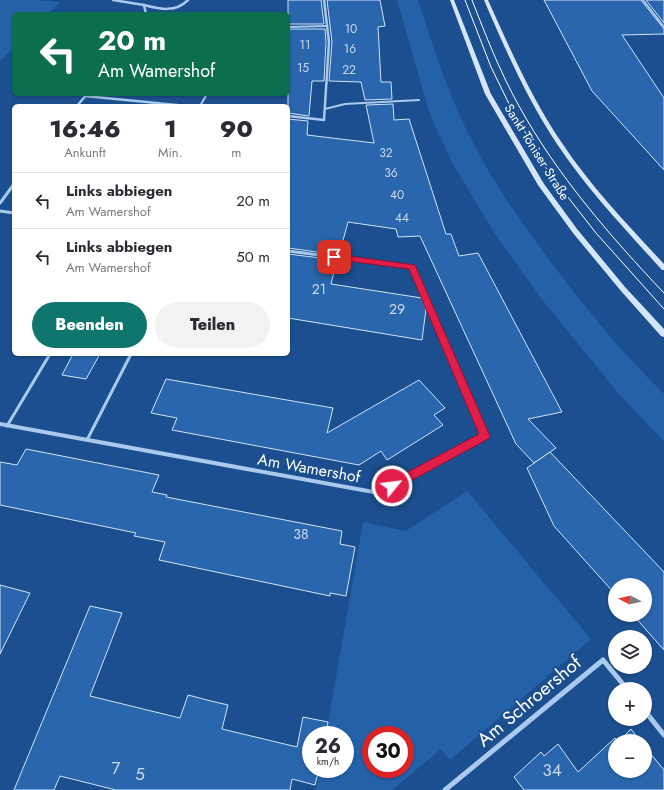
<!DOCTYPE html>
<html lang="de">
<head>
<meta charset="utf-8">
<style>
	body { margin:0; font-family:Jost,sans-serif; background:#f2f2f3; color:#2b2b33; height:100vh; display:flex; flex-direction:column; font-size:15px; white-space:nowrap }
	* { box-sizing:border-box; margin:0 }
	p { font-size:13px; color:#7c7c81 }
	.icon { flex:none; width:22px; height:22px; fill:none; stroke:currentColor; stroke-width:2; stroke-linecap:round; stroke-linejoin:round }
	.map { position:relative; flex:1; overflow:hidden }
	.sheet { position:absolute; left:12px; top:104px; width:278px; height:252px; display:flex; flex-direction:column; background:#fff; border-radius:6px; box-shadow:0 1px 3px #0004 }
	.sheet>* { flex:none }
	.banner { position:absolute; left:12px; top:12px; width:278px; height:84px; border-radius:6px; box-shadow:0 1px 3px #0004; background:#0b6e4f; color:#fff; overflow:hidden }
	.needle { width:26px; rotate:277deg }
	.controls { position:absolute; left:608px; top:578px; display:grid; gap:8px }
	.controls a { display:grid; place-items:center; width:44px; height:44px; border-radius:50%; background:#fff; box-shadow:0 1px 3px #0004; font-size:20px }
	.speed { position:absolute; left:302px; top:726px; display:flex; gap:8px; font-size:20px; font-weight:700; text-align:center }
	.speed>* { display:grid; place-content:center; width:52px; height:52px; border-radius:50%; background:#fff; box-shadow:0 1px 3px #0004; line-height:1 }
	.speed small { font-size:10px; font-weight:400 }
	.speed .limit { border:6px solid #d22; background:#fff; color:#111 }
	.pin { position:absolute; display:grid; place-items:center; width:34px; height:34px; color:#fff; margin:-17px; border-radius:8px; box-shadow:0 2px 6px #0006 }
	.me { position:absolute; width:44px; margin:-22px; rotate:61deg; stroke-linejoin:round; filter:drop-shadow(0 0 3px #0008) }
	.turn { display:flex; align-items:center; gap:14px; height:84px; padding:0 20px; font-size:18px }
	.turn .icon { width:52px; height:52px; stroke-width:2.5 }
	.turn b { display:block; font-size:28px; line-height:34px }
	.eta { display:flex; justify-content:space-evenly; align-items:center; height:68px; text-align:center }
	.eta b { font-size:24px; font-weight:800; line-height:28px }
	.button { display:flex; gap:8px; margin-top:auto; padding:8px 20px }
	.button a { flex:1; height:46px; border-radius:24px; background:#0f766e; color:#fff; font-size:16px; font-weight:800; line-height:46px; text-align:center }
	.button a+a { background:#f2f2f3; color:#2b2b33 }
	ul { padding:0; list-style:none }
	li { display:flex; align-items:center; gap:12px; height:56px; padding:0 20px; border-top:1px solid #e1e1e2 }
	li div { flex:1 }
	li b { display:block; font-size:15px }
	li em { font-style:normal }
	.map>svg:first-child { display:block }
	.green { fill:#2461a8; fill-rule:evenodd }
	.building { fill:#2a66ad; stroke:#cfe3fa }
	.lines { fill:none; stroke-linecap:round; stroke-linejoin:round }
	.lane-far1 { stroke:#a9c9ee; stroke-width:2 }
	.lane { stroke:#a9c9ee; stroke-width:3 }
	.street-far3 { stroke:#a9c9ee; stroke-width:2.5 }
	.street-far2 { stroke:#a9c9ee; stroke-width:3 }
	.street-far1 { stroke:#a9c9ee; stroke-width:4 }
	.street { stroke:#a9c9ee; stroke-width:5 }
	.secondary { fill:#d6e6fa; fill-rule:evenodd }
	.tram { stroke:#fff; stroke-width:1 }
	.route { fill:#e11d48; stroke:#92132f }
	.labels { text-anchor:middle; dominant-baseline:central; stroke-width:4; stroke-linejoin:round; paint-order:stroke }
	.far-number-label { font-size:12px; fill:#cad9ea }
	.far-street-label { font-size:13px; fill:#fff; stroke:#1b4f8f }
	.number-label { font-size:14px; fill:#cad9ea }
	.street-label { font-size:16px; fill:#fff; stroke:#1b4f8f }
	.near-number-label { font-size:17px; fill:#cad9ea }
	.near-street-label { font-size:19px; fill:#fff; stroke:#1b4f8f }
</style>
</head>
<body>
<div class="map">
<svg width="664" height="790" viewBox="0 0 664 790">
	<rect width="100%" height="100%" fill="#1b4f8f"/>
	<g class="green">
		<path d="M0,0H37L60,2L48,14H14V47L0,61Z"/>
		<path d="M397,0H418C435,52 451,104 478,152C497,188 521,221 544,253C581,303 620,351 664,394V442L619,394L544,302L495,234L453,164L430,115Z"/>
		<path d="M467,491L591,639L450,760L441,749L392,790H316L320,769H345V735H326L363,522L406,531ZM371,735H405V769H371Z"/>
	</g>
	<g class="building">
		<path d="M288,0H321L324,24H288Z"/>
		<path d="M327,0H380L385,26L378,27L381,82H391L392,99L365,100L361,82L329,81L332,42Z"/>
		<path d="M544,0H641L664,29V34L622,35L664,98V170L592,91Z"/>
		<path d="M646,0H664V23Z"/>
		<path d="M288,29H325L326,42L324,81H312L309,116L288,113Z"/>
		<path d="M393,104L394,120L409,119L446,234H451L459,256L478,253L562,412L528,419L556,448L534,463L516,444L420,236L398,237L396,229L348,222L339,255L288,248V119L308,121L307,135L374,143L366,105Z"/>
		<path d="M288,254L337,260L331,284L422,298L426,309L422,340L288,318Z"/>
		<path d="M73,354H100L86,379L62,375Z"/>
		<path d="M166,379L333,408L327,433L419,380L445,408L434,415L443,425L387,460L381,451L359,465L172,430L177,418L151,413Z"/>
		<path d="M26,449L159,475L152,492L167,495L166,497L342,531L340,544L355,547L346,596L330,593V596L159,560L165,542L134,536L136,533L0,505V462L17,465Z"/>
		<path d="M550,452L664,572V650L633,615H645V585H615V594L554,526L527,468Z"/>
		<path d="M0,585L30,593L0,654Z"/>
		<path d="M90,606L122,613L90,696L180,718L188,695L211,701L228,705L222,729L297,747L303,717L328,722L326,735H311V769H319L315,785L292,779L290,790H116L60,776L54,790H14Z"/>
		<path d="M631,729L640,741H619Z"/>
		<path d="M615,738L618,741H615V771H645V747L664,770V790H524L514,777L541,752L544,756L558,744L578,772Z"/>
	</g>
	<g class="lines">
		<g class="lane-far1">
			<path d="M643,0L664,27"/>
			<path d="M288,27L327,26"/>
			<path d="M200,106L207,94"/>
			<path d="M325,109L345,104L419,100"/>
		</g>
		<g class="lane">
			<path d="M7,426L50,354"/>
			<path d="M87,440L131,354"/>
		</g>
		<g class="street-far3">
			<path d="M113,0L144,5L146,14"/>
			<path d="M144,5C160,9 175,13 188,0"/>
			<path d="M85,96L187,106"/>
			<path d="M77,106L87,94"/>
			<path d="M288,116L324,120L329,42L324,0"/>
		</g>
		<g class="street-far2">
			<path d="M0,203L14,184"/>
			<path d="M0,211L14,213"/>
			<path d="M288,251L412,267L425,298"/>
		</g>
		<path class="street-far1" d="M0,424L379,493L485,436L425,297"/>
		<g class="street">
			<path d="M645,711L664,735"/>
			<path d="M445,790L603,660L627,689"/>
		</g>
		<g class="secondary">
			<path d="M450,0H454L491,94L544,184L577,229L625,287L664,329V337L661,336L621,291L573,233L538,185L485,94Z"/>
			<path d="M484,0H488C510,49 532,99 562,143C591,187 628,225 664,264V270H662C625,229 587,189 557,144C527,99 505,49 484,0Z"/>
		</g>
		<g class="tram">
			<path d="M465,0L491,67L512,110L549,173L596,233L664,309"/>
			<path d="M472,0C486,36 500,72 519,106C557,175 610,236 664,293"/>
		</g>
	</g>
	<path class="route" d="M334,254L415,265L490,436L488,439L392,491L389,489L387,486L389,482L479,434L409,269L332,259L330,257Z"/>
	<g class="labels">
		<g class="far-number-label">
			<text x="351" y="29">10</text>
			<text x="305" y="45">11</text>
			<text x="350" y="49">16</text>
			<text x="303" y="68">15</text>
			<text x="349" y="70">22</text>
			<text x="386" y="153">32</text>
			<text x="391" y="173">36</text>
			<text x="397" y="195">40</text>
			<text x="402" y="218">44</text>
		</g>
		<g class="far-street-label">
			<text transform="translate(537 152) rotate(58)">Sankt Töniser Straße</text>
		</g>
		<g class="number-label">
			<text x="319" y="289">21</text>
			<text x="397" y="309">29</text>
			<text x="301" y="534">38</text>
		</g>
		<g class="street-label">
			<text transform="translate(309 468) rotate(10)">Am Wamershof</text>
		</g>
		<g class="near-number-label">
			<text x="116" y="768">7</text>
			<text x="552" y="770">34</text>
			<text x="140" y="774">5</text>
		</g>
		<g class="near-street-label">
			<text transform="translate(529 701) rotate(-40)">Am Schroershof</text>
		</g>
	</g>
</svg>
<div class="controls">
<a><svg class="needle" viewBox="-14 -14 28 28"><path d="M0-13l5 13h-10z" fill="#e53935"/><path d="M0 13l5-13h-10z" fill="#7c7c81"/></svg></a>
<a><svg class="icon" aria-label="layers" viewBox="0 0 24 24"><path d="M12 4l9 5-9 5-9-5zM3 14l9 5 9-5"/></svg></a>
<a>+</a>
<a>−</a>
</div>
<div class="speed"><div>26<small>km/h</small></div><div class="limit">30</div></div>
<div class="pin" style="left:334px;top:257px;background:#d93025"><svg class="icon" aria-label="arrive" viewBox="0 0 24 24"><path d="M6 21V4h12l-3 4 3 4H6"/></svg></div>
<svg class="me" style="left:392px;top:486px" viewBox="-20 -20 40 40"><circle r="17" fill="#e11d48" stroke="#fff" stroke-width="3"/><path d="M0-11L8 9 0 5-8 9z" fill="#fff"/></svg>
<div class="banner">
<div class="turn"><svg class="icon" aria-label="left" viewBox="0 0 24 24"><path d="M17 20v-9H6M10 6l-5 5 5 5"/></svg><div><b>20 m</b>Am Wamershof</div></div>
</div>
<section class="sheet">
<div class="eta">
<div><b>16:46</b><p>Ankunft</p></div>
<div><b>1</b><p>Min.</p></div>
<div><b>90</b><p>m</p></div>
</div>
<ul>
<li><svg class="icon" aria-label="left" viewBox="0 0 24 24"><path d="M17 20v-9H6M10 6l-5 5 5 5"/></svg><div><b>Links abbiegen</b><p>Am Wamershof</p></div><em>20 m</em></li>
<li><svg class="icon" aria-label="left" viewBox="0 0 24 24"><path d="M17 20v-9H6M10 6l-5 5 5 5"/></svg><div><b>Links abbiegen</b><p>Am Wamershof</p></div><em>50 m</em></li>
</ul>
<div class="button"><a>Beenden</a><a>Teilen</a></div>
</section>
</div>
</body>
</html>
